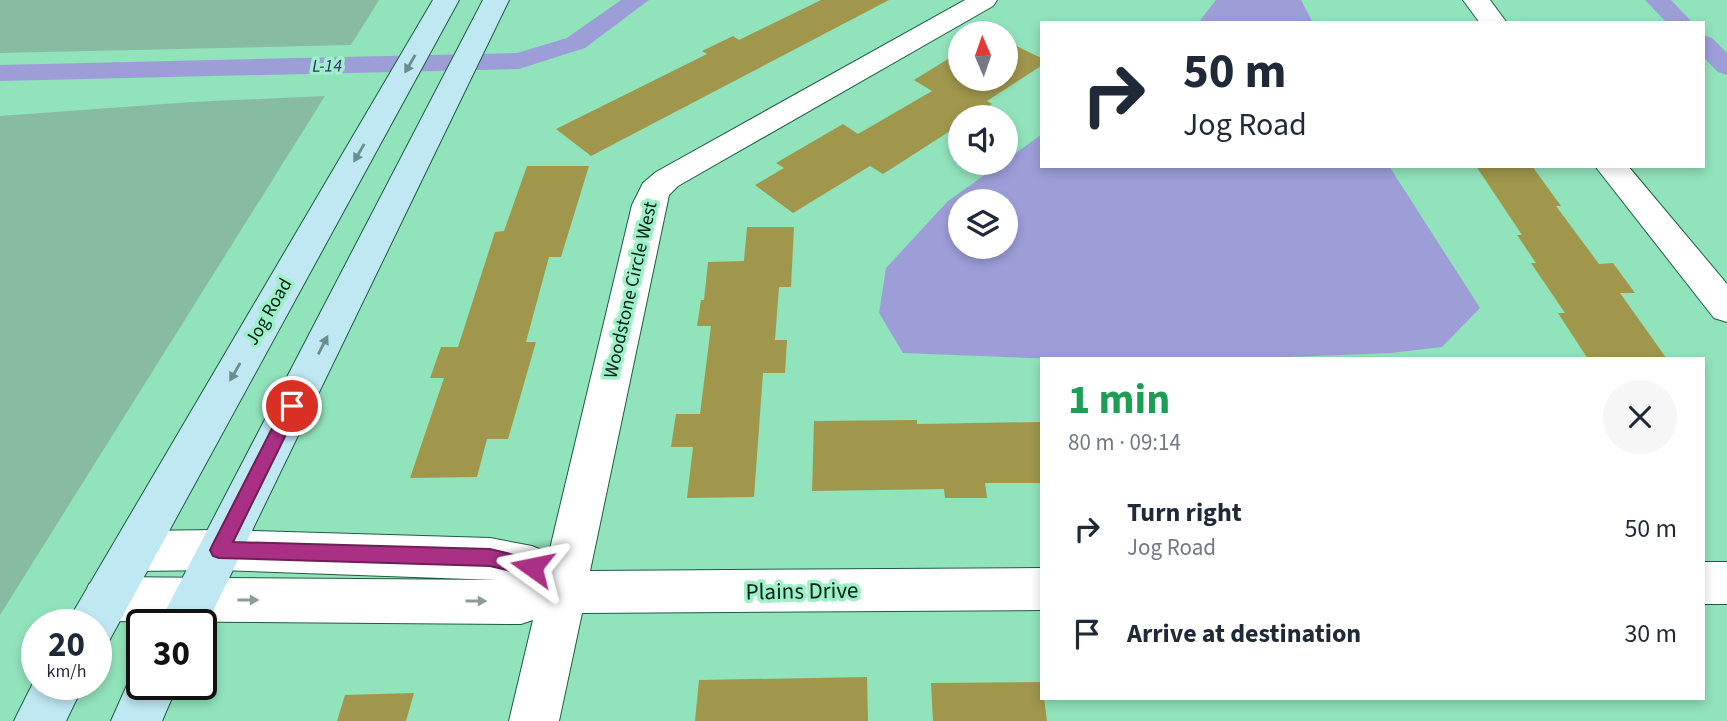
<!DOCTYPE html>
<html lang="en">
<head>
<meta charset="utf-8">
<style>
	body { margin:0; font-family:"Source Sans 3",sans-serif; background:#f6f6f7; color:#1f2937; height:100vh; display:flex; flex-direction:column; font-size:26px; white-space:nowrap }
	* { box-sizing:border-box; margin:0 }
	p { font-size:23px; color:#747a83 }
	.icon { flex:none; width:38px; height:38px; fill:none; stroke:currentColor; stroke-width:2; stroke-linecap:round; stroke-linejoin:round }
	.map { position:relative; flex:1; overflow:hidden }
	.details { position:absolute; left:1040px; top:357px; width:665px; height:343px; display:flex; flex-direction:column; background:#fff; border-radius:0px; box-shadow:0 4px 10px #0003 }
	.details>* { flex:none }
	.guide { position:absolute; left:1040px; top:21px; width:665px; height:147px; border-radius:0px; box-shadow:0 4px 10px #0003; background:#fff; color:#1f2937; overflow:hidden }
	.needle { width:46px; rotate:358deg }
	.tools { position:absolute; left:948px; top:21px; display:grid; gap:14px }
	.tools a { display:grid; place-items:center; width:70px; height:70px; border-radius:50%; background:#fff; box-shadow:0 4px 10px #0003; font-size:35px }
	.speed { position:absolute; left:21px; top:609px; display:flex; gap:14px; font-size:35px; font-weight:700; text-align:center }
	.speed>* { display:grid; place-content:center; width:91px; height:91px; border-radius:50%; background:#fff; box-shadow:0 4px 10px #0003; line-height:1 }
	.speed small { font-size:18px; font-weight:400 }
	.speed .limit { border:4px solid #111; border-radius:10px; background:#fff; color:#111 }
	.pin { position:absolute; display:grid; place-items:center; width:60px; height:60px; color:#fff; margin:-30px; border:4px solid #fff; border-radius:50%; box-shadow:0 2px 7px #0007 }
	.me { position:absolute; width:77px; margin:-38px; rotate:282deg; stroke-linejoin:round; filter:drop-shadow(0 0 5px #0008) }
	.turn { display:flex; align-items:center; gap:24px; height:147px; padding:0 28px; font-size:32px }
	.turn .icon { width:91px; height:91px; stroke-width:2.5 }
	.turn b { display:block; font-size:49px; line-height:60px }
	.round { display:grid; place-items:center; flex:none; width:74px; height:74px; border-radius:37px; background:#f6f6f7 }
	.head { display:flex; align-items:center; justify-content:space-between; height:119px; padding:0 28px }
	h1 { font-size:42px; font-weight:700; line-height:52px; color:#1e9e55 }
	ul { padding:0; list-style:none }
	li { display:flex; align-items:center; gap:21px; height:105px; padding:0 28px }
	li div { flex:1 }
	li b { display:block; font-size:26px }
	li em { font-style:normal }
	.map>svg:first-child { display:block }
	.green { fill:#87bca2 }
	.water { fill:#9d9ed8; fill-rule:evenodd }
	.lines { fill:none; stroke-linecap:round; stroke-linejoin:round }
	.canal { fill:#9d9ed8; fill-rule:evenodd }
	.building { fill:#a0974d }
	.minor-casing { stroke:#1d5c43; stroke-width:2 }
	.secondary-casing { stroke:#1d5c43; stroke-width:2 }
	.minor { fill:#fff; fill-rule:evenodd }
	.secondary { fill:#c0e8f3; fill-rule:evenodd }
	.oneway { fill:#6a8e8e }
	.oneway2 { fill:#8c9b95 }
	.route { fill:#aa3085; stroke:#6e1f56; stroke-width:2 }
	.labels { text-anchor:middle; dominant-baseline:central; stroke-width:7; stroke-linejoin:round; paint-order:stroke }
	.far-water-label { font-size:18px; font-style:italic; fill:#30296d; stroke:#9ef0c9 }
	.street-label { font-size:19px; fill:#002113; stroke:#9ef0c9 }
	.near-street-label { font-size:23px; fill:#002113; stroke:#9ef0c9 }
</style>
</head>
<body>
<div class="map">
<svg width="1727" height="721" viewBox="0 0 1727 721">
	<rect width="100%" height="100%" fill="#91e3bc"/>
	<g class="green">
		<path d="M0,0H379L351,45L0,53Z"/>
		<path d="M325,96L0,615V116L192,102Z"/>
	</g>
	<g class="water">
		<path d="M1216,0H1301L1313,23H1198Z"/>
		<path d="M1041,135V166H1389L1480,308L1442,347L1391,353L1236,359H1056L903,353L879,313L886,268L948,201ZM961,201H1006V247H961Z"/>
	</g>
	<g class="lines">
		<g class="canal">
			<path d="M621,0H649L585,48L519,69L0,81V65L517,53L567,38Z"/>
			<path d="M1645,0H1671L1693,23H1667Z"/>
			<path d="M1703,35L1712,38L1727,53V75L1718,72L1703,57Z"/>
		</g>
	</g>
	<g class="building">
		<path d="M821,0H889L591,156L556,129L707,54L702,51L733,36L739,40Z"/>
		<path d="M1006,41L1041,58V66L987,101L992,104L971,117H961V124L883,174L870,166L793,213L755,185L784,168L776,163L843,124L858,134L932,91L914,80L961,51V79H1006Z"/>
		<path d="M527,166H589L561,257H549L526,342H536L508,439H487L477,477L410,478L444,378H430L441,347H458L495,232L504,231Z"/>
		<path d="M1476,166H1532L1561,206H1556L1599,264L1613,263L1635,293H1620L1667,359H1588L1558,313H1565L1531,263H1536L1517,235H1522Z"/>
		<path d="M747,227H794L791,287H779L775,340H787L785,373H763L754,497L687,498L693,447H671L676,414H700L711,326H697L701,300H704L708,262L744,261Z"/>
		<path d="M917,420V424L1041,422V483H985L987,498H945L944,489L812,491L814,421Z"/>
		<path d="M867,677L868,721H695L699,680Z"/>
		<path d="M1041,682V698H1044L1047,721H933L931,683Z"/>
		<path d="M414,693L406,721H337L345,695Z"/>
	</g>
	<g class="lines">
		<defs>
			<g id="minor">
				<path d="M965,0H997L993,6L678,186L669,195L590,571L1041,568V610L582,613L559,721H509L533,620L521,624L106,621L89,614L83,599L89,584L106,577L497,580L219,570L134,571L118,565L111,551L118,537L134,531L219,530L490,538L532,546L549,553L632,205L643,183L656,172Z"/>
				<path d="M1463,0H1490L1507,23H1480Z"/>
				<path d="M1595,166H1628L1727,284V322L1714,318Z"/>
				<rect x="1703" y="562" width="24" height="42"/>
			</g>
			<g id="secondary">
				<path d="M433,0H459L109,641L96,646V625H68L75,609Z"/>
				<path d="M483,0H509L201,636V625H158Z"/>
				<path d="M142,664V684H178L162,721H111L135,667Z"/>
				<path d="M37,675V684H84L66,721H14Z"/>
			</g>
		</defs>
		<use href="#minor" class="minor-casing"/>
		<use href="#secondary" class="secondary-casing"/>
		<use href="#minor" class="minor"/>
		<use href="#secondary" class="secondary"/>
	</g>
	<defs><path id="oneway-solid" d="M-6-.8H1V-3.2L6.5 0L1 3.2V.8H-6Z" transform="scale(1.75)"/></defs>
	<g class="oneway">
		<use href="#oneway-solid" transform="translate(410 64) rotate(120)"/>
		<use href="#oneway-solid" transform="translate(359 153) rotate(120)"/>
		<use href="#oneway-solid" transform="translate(323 345) rotate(-63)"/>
		<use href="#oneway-solid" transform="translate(235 372) rotate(120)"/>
	</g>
	<g class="oneway2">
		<use href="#oneway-solid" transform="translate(248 600)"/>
		<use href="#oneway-solid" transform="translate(476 601)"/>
	</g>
	<path class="route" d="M292,399L298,401L300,406L233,542L490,549L539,561L542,567L539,573L532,576L490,566L219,558L213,556L210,550L213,544L286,401Z"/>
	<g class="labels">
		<g class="far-water-label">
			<text transform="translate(327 66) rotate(-1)">L-14</text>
		</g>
		<g class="street-label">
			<text transform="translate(631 290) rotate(-77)">Woodstone Circle West</text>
			<text transform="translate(269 312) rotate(-60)">Jog Road</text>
		</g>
		<g class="near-street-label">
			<text transform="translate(802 591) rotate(-1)">Plains Drive</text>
		</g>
	</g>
</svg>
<div class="tools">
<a><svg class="needle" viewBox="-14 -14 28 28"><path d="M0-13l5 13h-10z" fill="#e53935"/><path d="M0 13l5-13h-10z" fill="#747a83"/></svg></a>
<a><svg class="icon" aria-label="sound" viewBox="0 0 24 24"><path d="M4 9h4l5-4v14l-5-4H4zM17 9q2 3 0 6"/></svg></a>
<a><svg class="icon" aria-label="layers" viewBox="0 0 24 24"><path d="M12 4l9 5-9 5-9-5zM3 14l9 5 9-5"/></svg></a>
</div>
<div class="speed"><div>20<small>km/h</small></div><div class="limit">30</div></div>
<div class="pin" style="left:292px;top:406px;background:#d93025"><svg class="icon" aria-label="arrive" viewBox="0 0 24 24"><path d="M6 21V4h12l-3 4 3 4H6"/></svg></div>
<svg class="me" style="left:532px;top:567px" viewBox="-20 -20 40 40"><path d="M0-17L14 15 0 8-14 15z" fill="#aa3085" stroke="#fff" stroke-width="4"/></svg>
<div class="guide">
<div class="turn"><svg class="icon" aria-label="right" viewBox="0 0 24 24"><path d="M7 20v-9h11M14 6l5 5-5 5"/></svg><div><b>50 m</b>Jog Road</div></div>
</div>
<section class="details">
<div class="head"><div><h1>1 min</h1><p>80 m · 09:14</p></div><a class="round"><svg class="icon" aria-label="close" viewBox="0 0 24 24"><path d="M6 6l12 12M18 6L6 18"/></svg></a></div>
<ul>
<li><svg class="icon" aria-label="right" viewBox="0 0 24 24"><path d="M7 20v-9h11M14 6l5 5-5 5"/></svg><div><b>Turn right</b><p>Jog Road</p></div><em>50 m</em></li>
<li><svg class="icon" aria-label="arrive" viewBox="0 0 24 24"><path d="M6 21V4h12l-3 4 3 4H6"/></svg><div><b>Arrive at destination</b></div><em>30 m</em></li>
</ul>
</section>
</div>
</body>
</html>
